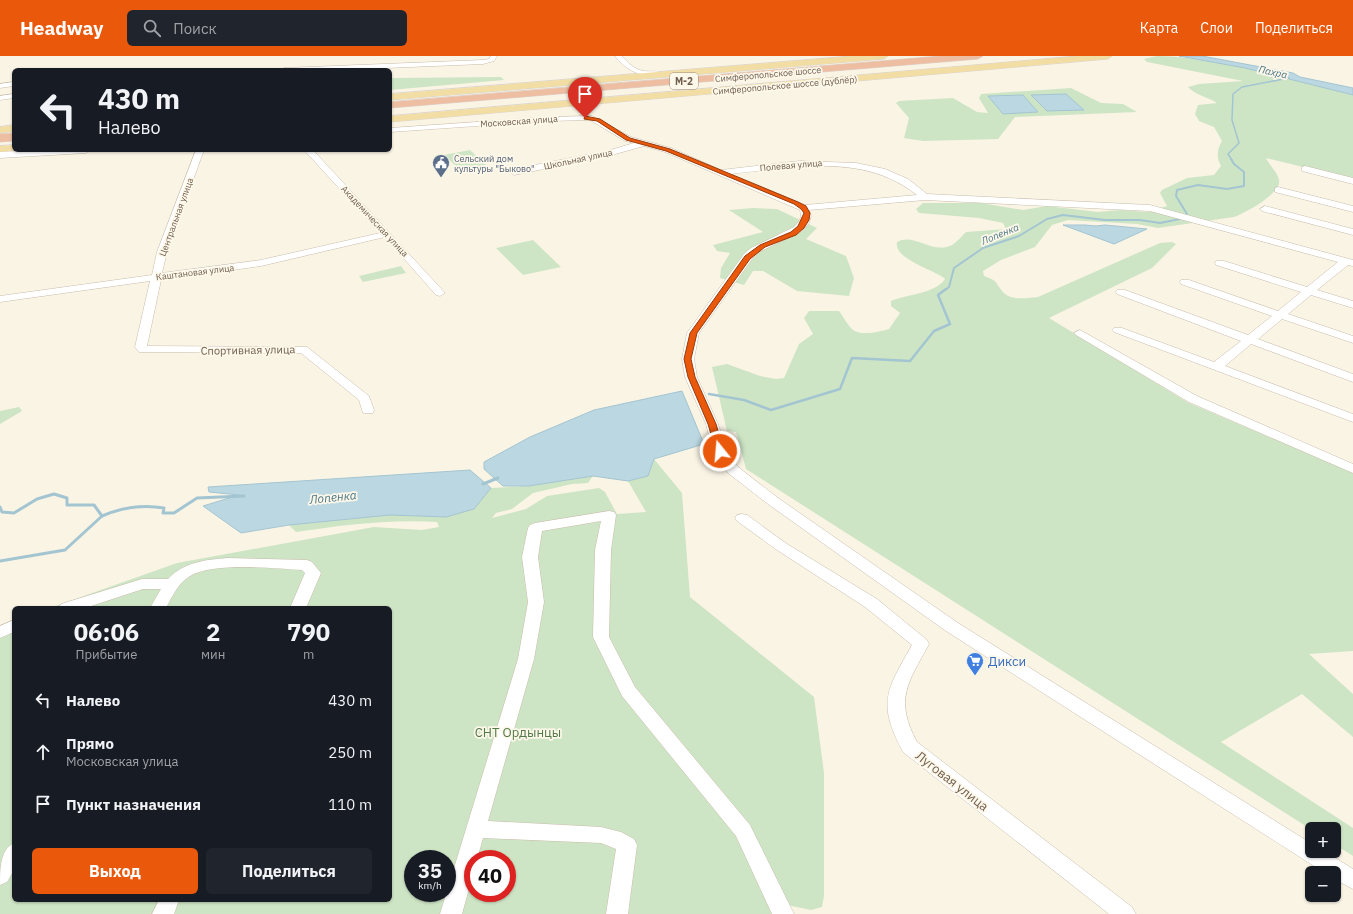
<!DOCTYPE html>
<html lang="ru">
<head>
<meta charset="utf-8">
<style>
	body { margin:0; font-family:"IBM Plex Sans",sans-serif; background:#20242c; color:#f1f3f6; height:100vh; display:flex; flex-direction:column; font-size:15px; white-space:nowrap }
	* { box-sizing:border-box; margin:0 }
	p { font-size:13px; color:#9ea1a6 }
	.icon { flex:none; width:22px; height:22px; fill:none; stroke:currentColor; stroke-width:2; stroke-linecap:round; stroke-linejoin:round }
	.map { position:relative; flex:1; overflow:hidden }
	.panel { position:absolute; left:12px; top:550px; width:380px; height:296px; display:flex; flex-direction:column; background:#171b24; border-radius:6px; box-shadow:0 1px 3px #0004 }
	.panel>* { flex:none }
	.guide { position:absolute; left:12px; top:12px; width:380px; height:84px; border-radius:6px; box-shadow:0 1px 3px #0004; background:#171b24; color:#f1f3f6; overflow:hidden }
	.tools { position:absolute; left:1305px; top:766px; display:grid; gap:8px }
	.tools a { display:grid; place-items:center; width:36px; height:36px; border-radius:6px; background:#171b24; box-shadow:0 1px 3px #0004; font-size:20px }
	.speed { position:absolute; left:404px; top:794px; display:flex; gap:8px; font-size:20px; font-weight:700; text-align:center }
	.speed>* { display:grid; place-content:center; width:52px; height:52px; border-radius:50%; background:#171b24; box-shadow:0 1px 3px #0004; line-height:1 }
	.speed small { font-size:10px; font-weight:400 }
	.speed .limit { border:6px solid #d22; background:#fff; color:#111 }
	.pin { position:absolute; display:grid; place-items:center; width:34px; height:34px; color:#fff; margin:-41px -17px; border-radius:50% 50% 50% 0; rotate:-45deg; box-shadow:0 0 4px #0007 }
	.pin .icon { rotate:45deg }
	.me { position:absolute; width:44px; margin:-22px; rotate:343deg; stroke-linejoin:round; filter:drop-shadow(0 0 3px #0008) }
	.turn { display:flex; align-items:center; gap:14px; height:84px; padding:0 20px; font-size:18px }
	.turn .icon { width:52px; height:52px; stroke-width:2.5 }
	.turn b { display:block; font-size:28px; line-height:34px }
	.eta { display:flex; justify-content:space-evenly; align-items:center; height:68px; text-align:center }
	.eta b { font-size:24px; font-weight:800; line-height:28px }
	.button { display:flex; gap:8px; margin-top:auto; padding:8px 20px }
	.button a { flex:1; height:46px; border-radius:6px; background:#ea580c; color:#fff; font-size:16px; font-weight:800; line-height:46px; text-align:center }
	.button a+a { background:#20242c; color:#f1f3f6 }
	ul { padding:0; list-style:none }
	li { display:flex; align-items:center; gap:12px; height:52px; padding:0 20px }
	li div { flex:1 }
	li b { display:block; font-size:15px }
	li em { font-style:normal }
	header { display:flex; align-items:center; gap:24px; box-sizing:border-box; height:56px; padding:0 20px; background:#ea580c; color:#fff }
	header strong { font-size:19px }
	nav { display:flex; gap:22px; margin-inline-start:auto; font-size:14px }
	.search { width:280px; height:36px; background:#20242c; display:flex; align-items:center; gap:10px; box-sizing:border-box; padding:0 14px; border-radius:6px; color:#9ea1a6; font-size:15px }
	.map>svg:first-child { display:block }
	.green { fill:#cee5c5; fill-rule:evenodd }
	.water { fill:#bbd7e1; stroke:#a3c5d1 }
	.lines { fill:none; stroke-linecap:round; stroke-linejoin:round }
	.stream-far3 { stroke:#a3c5d1; stroke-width:1.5 }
	.stream-far2 { stroke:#a3c5d1; stroke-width:2 }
	.stream-far1 { stroke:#a3c5d1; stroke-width:2.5 }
	.stream { stroke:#a3c5d1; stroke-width:3 }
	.minor-casing { stroke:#c9bcac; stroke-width:1 }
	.major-casing { stroke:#dad5d1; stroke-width:1 }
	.highway-casing { stroke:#dad5d1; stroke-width:1 }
	.minor { fill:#fff; fill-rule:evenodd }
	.major { fill:#f2dda4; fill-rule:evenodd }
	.highway { fill:#edbea2; fill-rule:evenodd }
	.route { fill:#ea580c; stroke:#983908 }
	.labels { text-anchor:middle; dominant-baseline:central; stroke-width:3.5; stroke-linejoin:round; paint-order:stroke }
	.far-street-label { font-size:9px; fill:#6f5d4d; stroke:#fdf8ea }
	.far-service-label { font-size:9px; fill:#4e5e75; stroke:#fdf8ea; text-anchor:start }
	.far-water-label { font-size:10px; font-style:italic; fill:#4c7787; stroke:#fdf8ea }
	.shield { fill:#fdf8ea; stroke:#9a8c7c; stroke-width:1 }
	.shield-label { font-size:10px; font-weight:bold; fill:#6f5d4d }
	.street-label { font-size:11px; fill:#6f5d4d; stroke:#fdf8ea }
	.water-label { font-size:12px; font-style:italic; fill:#4c7787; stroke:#fdf8ea }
	.near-shop-label { font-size:13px; fill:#366cbe; stroke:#fdf8ea; text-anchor:start }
	.near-park-label { font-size:13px; fill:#527a49; stroke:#fdf8ea }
	.near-street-label { font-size:13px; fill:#6f5d4d; stroke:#fdf8ea }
</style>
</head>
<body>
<header>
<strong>Headway</strong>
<div class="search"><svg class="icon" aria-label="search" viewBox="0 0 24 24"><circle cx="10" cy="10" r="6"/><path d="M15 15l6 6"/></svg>Поиск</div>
<nav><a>Карта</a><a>Слои</a><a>Поделиться</a></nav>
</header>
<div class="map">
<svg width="1353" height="858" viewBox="0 0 1353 858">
	<rect width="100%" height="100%" fill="#faf4e5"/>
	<g class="green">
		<path d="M1157,0C1223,1 1289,23 1353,39V123L1266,102C1269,109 1278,117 1279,124C1282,137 1245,157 1234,161L1158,172L1137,168L1068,164L1052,169L1035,191L1001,204L983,215L984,220C998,225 994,225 1003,236C1011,245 1027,242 1038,241L1160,187L1172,186L1176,188L1152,212L1049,262L1189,347L1353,416V595L1309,598L1353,638V681L1302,638L1221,686L1353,772V800L1334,788V773L1312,774L746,413L736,376L727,375L712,311L727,308L760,320L776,323L784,322L799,288L813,278L804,262L809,255H839C843,260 848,270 853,274C862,280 879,276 889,273L900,257L891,250V245C907,238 935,238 945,223C934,213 894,204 897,186C914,176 932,199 952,189C957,186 962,180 966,176L1006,173L1003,167L979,162L919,157L916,153L923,147H981L1023,154L1047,150L1098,156L1120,154L1148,156L1167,150L1160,137L1162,134L1187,122L1214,119L1221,110C1216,101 1217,94 1222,85L1214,71L1199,65L1195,58L1198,49L1217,47C1208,41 1195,39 1188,31L1199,28L1243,25L1147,6L1144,3Z"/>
		<path d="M501,21L504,24L390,34V22Z"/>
		<path d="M1071,32L1101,47L1123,48L1137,56L1015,61L998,83L923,85L904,82L909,62L896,47L899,45L953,42L977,56L988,57L979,42L981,38Z"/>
		<path d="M470,94L486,109L460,114L444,99Z"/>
		<path d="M753,152L777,153L817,172L806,183L846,200L854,222L849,240L797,235L763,215H753L744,229L720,222L721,212L730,197L717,195L713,189L763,176L729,154Z"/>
		<path d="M533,184L561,211L523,219L496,192Z"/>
		<path d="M401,210L406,217L363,226L359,220Z"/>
		<path d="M19,351L22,355L0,368V355Z"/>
		<path d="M654,403L682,437L690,541L814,641L824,717V840L822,851L811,854L787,849L788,858H0V570L14,565V844H390V552H50L177,507L374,471L422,474L439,471L437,466C389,463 343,469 296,476L289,469L390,459L446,461L474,453L491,432L529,430L593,420L588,427L572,428L533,437L512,453L496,457L492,462L526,453L547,440L599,432L605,436L617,458L646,456L628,425L648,420ZM413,803H447V837H413ZM473,803H507V837H473Z"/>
	</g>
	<g class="water">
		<path d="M1179,0H1202L1293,17L1300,21L1353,32V39L1245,12Z"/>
		<path d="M1066,38L1084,54L1047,55L1031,39Z"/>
		<path d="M1023,39L1038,56L1003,58L988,40Z"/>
		<path d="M1063,169H1085L1096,170L1105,169L1147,173L1114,188Z"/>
		<path d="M682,335L704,388L654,403L648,420L628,425L593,420L529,430H503L484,413V406L530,381L594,354Z"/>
		<path d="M470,414L491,432L474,453L446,461L390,459L289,469L241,477L203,450L239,439L209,436L208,431Z"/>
	</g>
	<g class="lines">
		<path class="stream-far3" d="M1232,104L1228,98L1239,87L1232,64L1233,38L1242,31L1289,22"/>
		<path class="stream-far2" d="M945,234L949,231L954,212L983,192L1019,180L1047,163L1063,159L1105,164H1140L1160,167L1180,163L1187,158L1176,140L1177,134L1198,129L1227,133L1244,130V116L1234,108L1231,103"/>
		<path class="stream-far1" d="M709,338L744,344L771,354L840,333L852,302L910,305L934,275L950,268L938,239L946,233"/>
		<g class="stream">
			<path d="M483,428L498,422"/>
			<path d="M0,451L2,456L14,457L37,443L54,438L67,442V449H94L102,460C123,451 142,448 164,452L163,457H174L197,442L244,440"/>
			<path d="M0,505L65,494L102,460"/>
		</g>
		<defs>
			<g id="minor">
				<path d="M491,0H497L494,5L483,8L336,14H280L284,12L483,4L489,3Z"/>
				<path d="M615,0H622C627,6 634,13 643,15C650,16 659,14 665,18C661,21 657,20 653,20C636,19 625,13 615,0Z"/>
				<path d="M14,26V30L0,32V28Z"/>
				<path d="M14,38V42L0,44V40Z"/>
				<path d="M592,60L631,81L671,92L721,114L800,105L856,107L885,113L908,123L927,138L1150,149L1353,204V210L1348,209L1317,234L1353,245V252L1311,239L1288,258L1353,280V287L1282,263L1258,283L1353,318V326L1251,288L1225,310L1353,358V366L1114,276L1112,274L1114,272H1122L1214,306L1241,285L1117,238L1116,236L1117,234H1125L1248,279L1272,260L1181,228L1180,226L1181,224H1189L1278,255L1301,236L1216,209L1215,207L1216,205H1224L1307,231L1338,206L1150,155L925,144L809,154L811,160L809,167L801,176L759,196L752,203L699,277L694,303L697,321L718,368L727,395L738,411L778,442L958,567L1312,788V795H1324L1353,813V833L1334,823V817H1325L946,575L768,448L728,417L713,395L706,368L685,321L682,303L687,277L744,198L751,192L794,171C800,165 802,162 800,154L665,96L644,90L608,100L514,119L510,116L514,113L607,95L634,87L625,85L590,64L548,65L390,76V72L548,61ZM800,110C845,109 881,111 917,139L805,149L731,118Z"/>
				<path d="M43,94H90L86,97L0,102V96Z"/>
				<path d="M196,94H204L167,196L162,217L261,204L380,177L304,94H313L445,237L440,240L436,239L385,181L261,210L161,224L147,290L307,291L369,340L374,354L373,357H363L359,344L301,297L139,296L135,291L150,225L0,246V240L152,219L157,196Z"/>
				<path d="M1305,110L1353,122V128L1302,115V111Z"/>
				<path d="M1278,131L1353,150V156L1275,136V132Z"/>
				<path d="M1265,150L1353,173V179L1262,155L1260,153Z"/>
				<path d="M1080,274L1197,340L1353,408V417L1189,346L1076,279L1074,277Z"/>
				<path d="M609,455L614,456L616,459L611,494L609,581L635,631L750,769L794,858H772L736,780L622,640L593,581L595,494L601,465L542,475L538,501L544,546L534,603L488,765L601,771L621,776L634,783L637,789L628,858H606L616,793L601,787L483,782L477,803H473V818L462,858H440L518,603L528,546L522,501L528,472L530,469L535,467Z"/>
				<path d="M742,458L747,459L787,488L877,543L927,584L929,588C908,627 894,643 917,686L1132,851L1136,858H1109L903,696C877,647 886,635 912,589L865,551L777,494L737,465L735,462L737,459Z"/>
				<path d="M227,502L307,504L312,506L321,517L306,552H290L305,517L302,514C274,512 213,506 190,520C178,527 172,541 166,552H150L161,533H143L85,552H59L61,548L142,523H168C184,506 205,504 227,502Z"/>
				<path d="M14,564V576L0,582V570Z"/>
				<path d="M14,787V814L7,826L0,829C0,813 0,794 14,787Z"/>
				<path d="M159,844H179L174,858H152Z"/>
			</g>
			<g id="major">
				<path d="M852,0H888L884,3L390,44V38Z"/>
				<path d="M1078,0H1112L1108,3L390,66V60Z"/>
				<path d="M14,69V75L0,77V71Z"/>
				<path d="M14,89V94H18L0,96V90Z"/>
			</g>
			<g id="highway">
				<path d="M941,0H983L978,3L390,52V46Z"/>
				<path d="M14,77V85L0,86V78Z"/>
			</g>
		</defs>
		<use href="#minor" class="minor-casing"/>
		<use href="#major" class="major-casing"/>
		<use href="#highway" class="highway-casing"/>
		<use href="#minor" class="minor"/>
		<use href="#major" class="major"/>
		<use href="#highway" class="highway"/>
	</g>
	<path class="route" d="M585,60L600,63L630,82L670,93L798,146L806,150L810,157L809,164L804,172L796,179L765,191L750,203L697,277L691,303L695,321L716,368L724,395L723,397H717L716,395L708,368L688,321L684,303L690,277L745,200L760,189L791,176L798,170L804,157L801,153L794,148L666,95L626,84L597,65L584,63Z"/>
	<defs>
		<symbol id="civic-pin" viewBox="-11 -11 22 30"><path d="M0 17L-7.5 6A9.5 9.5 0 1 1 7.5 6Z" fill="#5c6f8a" stroke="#fdf8ea"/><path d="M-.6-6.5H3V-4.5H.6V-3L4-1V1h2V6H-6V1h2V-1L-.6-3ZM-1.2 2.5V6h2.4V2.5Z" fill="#fff"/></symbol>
		<symbol id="supermarket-pin" viewBox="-11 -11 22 30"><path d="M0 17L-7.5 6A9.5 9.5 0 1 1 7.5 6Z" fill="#3f7fe0" stroke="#fdf8ea"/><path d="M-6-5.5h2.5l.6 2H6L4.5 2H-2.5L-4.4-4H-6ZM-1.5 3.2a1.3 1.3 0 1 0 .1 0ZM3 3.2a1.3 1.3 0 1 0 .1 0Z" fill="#fff"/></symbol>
	</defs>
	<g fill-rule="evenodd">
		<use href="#civic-pin" x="431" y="97" width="20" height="27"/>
		<use href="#supermarket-pin" x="965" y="595" width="20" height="27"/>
	</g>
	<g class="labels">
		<g class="far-street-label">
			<text transform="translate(768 18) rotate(-5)">Симферопольское шоссе</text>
			<text transform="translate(785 29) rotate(-5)">Симферопольское шоссе (дублёр)</text>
			<text transform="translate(519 65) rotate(-4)">Московская улица</text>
			<text transform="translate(578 103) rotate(-12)">Школьная улица</text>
			<text transform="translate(791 109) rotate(-5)">Полевая улица</text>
			<text transform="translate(176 161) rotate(-70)">Центральная улица</text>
			<text transform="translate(375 165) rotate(47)">Академическая улица</text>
			<text transform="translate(195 216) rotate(-7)">Каштановая улица</text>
		</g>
		<g class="far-service-label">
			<text x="454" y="102">Сельский дом<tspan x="454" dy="10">культуры "Быково"</tspan></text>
		</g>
		<g class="far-water-label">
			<text transform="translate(1273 16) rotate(13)">Пахра</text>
			<text transform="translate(1000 178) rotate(-22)">Лопенка</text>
		</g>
		<rect class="shield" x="670" y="17" width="28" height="16" rx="3"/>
		<g class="shield-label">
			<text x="684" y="25">М-2</text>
		</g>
		<g class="street-label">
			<text transform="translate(248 294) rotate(-1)">Спортивная улица</text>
		</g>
		<g class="water-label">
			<text transform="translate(333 441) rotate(-6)">Лопенка</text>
		</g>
		<g class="near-shop-label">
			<text x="988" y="605">Дикси</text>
		</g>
		<g class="near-park-label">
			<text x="518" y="676">СНТ Ордынцы</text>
		</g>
		<g class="near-street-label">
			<text transform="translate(952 725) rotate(38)">Луговая улица</text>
		</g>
	</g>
</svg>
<div class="tools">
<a>+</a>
<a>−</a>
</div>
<div class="speed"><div>35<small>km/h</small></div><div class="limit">40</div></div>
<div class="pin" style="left:585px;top:62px;background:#d93025"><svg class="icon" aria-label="arrive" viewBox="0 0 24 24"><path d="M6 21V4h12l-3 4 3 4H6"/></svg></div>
<svg class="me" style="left:720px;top:395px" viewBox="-20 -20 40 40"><circle r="17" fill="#ea580c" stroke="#fff" stroke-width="3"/><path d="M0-11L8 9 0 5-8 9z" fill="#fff"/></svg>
<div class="guide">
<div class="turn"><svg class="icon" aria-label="left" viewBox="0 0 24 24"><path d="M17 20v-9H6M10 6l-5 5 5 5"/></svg><div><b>430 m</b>Налево</div></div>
</div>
<section class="panel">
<div class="eta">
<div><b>06:06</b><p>Прибытие</p></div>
<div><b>2</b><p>мин</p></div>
<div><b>790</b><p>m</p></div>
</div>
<ul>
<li><svg class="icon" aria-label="left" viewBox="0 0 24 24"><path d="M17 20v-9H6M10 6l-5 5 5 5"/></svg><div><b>Налево</b></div><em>430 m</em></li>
<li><svg class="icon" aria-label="ahead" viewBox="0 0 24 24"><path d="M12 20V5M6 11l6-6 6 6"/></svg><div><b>Прямо</b><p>Московская улица</p></div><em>250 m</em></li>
<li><svg class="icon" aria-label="arrive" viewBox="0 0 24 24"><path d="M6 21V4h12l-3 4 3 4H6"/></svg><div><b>Пункт назначения</b></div><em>110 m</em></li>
</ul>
<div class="button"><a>Выход</a><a>Поделиться</a></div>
</section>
</div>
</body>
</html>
